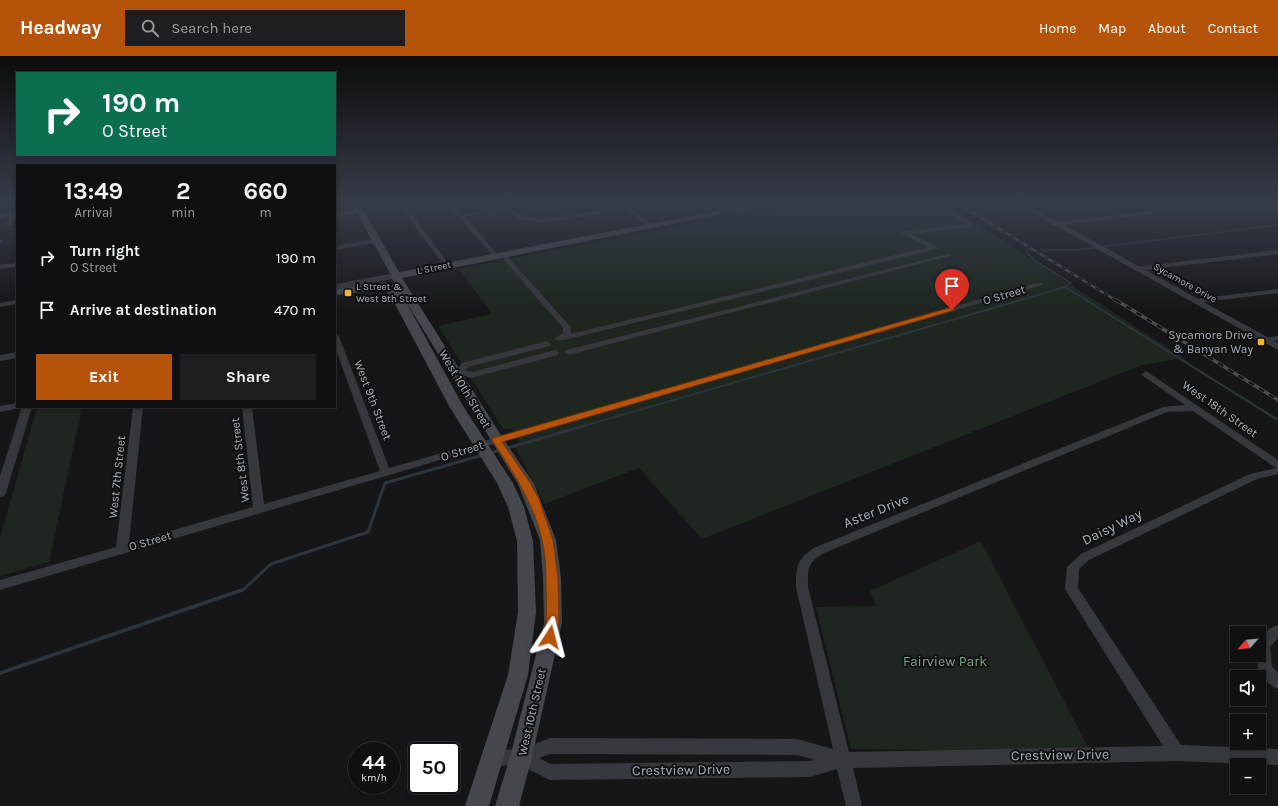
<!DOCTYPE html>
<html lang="en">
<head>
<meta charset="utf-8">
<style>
	body { margin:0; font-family:Karla,sans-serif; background:#1e1e20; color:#f1f3f6; height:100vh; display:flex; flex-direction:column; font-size:15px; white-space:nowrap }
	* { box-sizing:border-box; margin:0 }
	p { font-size:13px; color:#9c9d9f }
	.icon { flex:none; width:22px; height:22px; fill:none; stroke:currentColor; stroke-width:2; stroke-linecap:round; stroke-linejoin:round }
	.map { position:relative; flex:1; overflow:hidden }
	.panel { position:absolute; left:16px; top:108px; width:320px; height:244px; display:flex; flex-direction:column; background:#101012; border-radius:0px; box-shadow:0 2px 6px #0003,0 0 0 1px #303032 }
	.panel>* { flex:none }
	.top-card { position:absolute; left:16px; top:16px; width:320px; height:84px; border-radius:0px; box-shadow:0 2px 6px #0003,0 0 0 1px #303032; background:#0b6e4f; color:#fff; overflow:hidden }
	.needle { width:26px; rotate:243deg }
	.controls { position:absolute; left:1230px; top:570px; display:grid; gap:8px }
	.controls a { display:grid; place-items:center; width:36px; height:36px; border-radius:0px; background:#101012; box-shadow:0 2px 6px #0003,0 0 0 1px #303032; font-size:20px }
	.speed { position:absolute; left:348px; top:686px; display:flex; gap:8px; font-size:20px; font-weight:700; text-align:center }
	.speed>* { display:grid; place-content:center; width:52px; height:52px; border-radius:50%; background:#101012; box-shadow:0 2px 6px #0003,0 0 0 1px #303032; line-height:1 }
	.speed small { font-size:10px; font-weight:400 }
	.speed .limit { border:2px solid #111; border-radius:6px; background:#fff; color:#111 }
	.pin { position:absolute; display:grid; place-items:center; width:34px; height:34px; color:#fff; margin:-41px -17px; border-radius:50% 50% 50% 0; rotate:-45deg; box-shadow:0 0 4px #0007 }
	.pin .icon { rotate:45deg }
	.me { position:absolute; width:44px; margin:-22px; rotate:9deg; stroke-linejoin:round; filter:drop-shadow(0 0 3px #0008) }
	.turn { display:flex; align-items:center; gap:14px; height:84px; padding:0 20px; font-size:18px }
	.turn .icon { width:52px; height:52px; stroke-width:2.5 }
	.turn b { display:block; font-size:28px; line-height:34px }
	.eta { display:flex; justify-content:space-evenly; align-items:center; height:68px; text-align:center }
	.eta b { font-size:24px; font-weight:700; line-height:28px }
	.primary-button { display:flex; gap:8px; margin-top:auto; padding:8px 20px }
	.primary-button a { flex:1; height:46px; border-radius:0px; background:#b45309; color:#fff; font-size:16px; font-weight:700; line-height:46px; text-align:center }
	.primary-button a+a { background:#1e1e20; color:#f1f3f6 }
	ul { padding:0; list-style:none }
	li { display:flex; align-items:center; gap:12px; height:52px; padding:0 20px }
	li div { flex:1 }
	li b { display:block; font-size:15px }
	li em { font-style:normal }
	header { display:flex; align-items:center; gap:24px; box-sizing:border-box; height:56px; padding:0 20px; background:#b45309; color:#fff }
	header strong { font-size:19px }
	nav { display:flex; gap:22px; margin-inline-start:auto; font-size:14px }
	.search { width:280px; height:36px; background:#1e1e20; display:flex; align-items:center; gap:10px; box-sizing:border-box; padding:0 14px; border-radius:0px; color:#9c9d9f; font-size:15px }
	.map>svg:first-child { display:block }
	.green { fill:#1e261f }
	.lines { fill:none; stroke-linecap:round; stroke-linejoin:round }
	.stream-far3 { stroke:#2c353c; stroke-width:1.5 }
	.stream-far2 { stroke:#2c353c; stroke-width:2 }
	.stream-far1 { stroke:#2c353c; stroke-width:3 }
	.stream { stroke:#2c353c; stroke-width:3.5 }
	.minor { fill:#37383d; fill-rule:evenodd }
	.tertiary { fill:#37383d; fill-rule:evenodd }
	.secondary { fill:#45474d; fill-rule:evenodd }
	.rail-far1-casing { stroke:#4a4c52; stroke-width:2.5 }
	.rail-casing { stroke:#4a4c52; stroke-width:3.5 }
	.rail-far1 { stroke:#111113; stroke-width:1.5; stroke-dasharray:5; stroke-linecap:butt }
	.rail { stroke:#111113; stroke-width:2; stroke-dasharray:6; stroke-linecap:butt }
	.route { fill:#b45309; stroke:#753606 }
	.poi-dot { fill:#f2b134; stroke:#111113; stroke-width:1.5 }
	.labels { text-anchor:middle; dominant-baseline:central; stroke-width:4; stroke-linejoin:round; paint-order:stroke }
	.far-street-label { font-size:10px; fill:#a8adb8; stroke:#111113 }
	.far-poi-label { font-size:10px; fill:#a8adb8; stroke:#111113; text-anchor:start }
	.street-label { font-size:12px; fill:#a8adb8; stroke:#111113 }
	.poi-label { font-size:12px; fill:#a8adb8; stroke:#111113; text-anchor:end }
	.near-street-label { font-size:14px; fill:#a8adb8; stroke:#111113 }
	.near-park-label { font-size:14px; fill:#7fa381; stroke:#111113 }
</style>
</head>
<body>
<header>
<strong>Headway</strong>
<div class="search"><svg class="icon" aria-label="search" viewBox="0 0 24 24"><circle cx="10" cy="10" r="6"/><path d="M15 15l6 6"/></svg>Search here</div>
<nav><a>Home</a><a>Map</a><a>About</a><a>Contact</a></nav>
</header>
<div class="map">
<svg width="1278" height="750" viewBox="0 0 1278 750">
	<rect width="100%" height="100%" fill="#161618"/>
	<g class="green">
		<path d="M946,148L1184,302L1142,309L702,483L639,412L544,448L514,389L519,385L512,373H503L438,270L492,258L459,213L792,149Z"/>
		<path d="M660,149L749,148L750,149L707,154L702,152L676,156L673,153L674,152Z"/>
		<path d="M40,351H82L49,506L0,520V482L36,355Z"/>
		<path d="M981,485L1090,695L851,693L816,551L876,550L870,535Z"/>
	</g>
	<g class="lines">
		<g class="stream-far3">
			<path d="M1041,194H1075L1278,169"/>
			<path d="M1065,231L1088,245"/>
			<path d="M1017,245L1065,231L1071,227L1037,206L1026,196L1027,195"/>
		</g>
		<g class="stream-far2">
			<path d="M1086,244L1278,364"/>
			<path d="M580,371L1021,244"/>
		</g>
		<g class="stream-far1">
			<path d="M507,392L584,370"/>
			<path d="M490,397L500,394"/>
			<path d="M239,535L243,534L271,508L368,476L385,427L483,399"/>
		</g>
		<path class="stream" d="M0,617L242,534"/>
		<g class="minor">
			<path d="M399,148H405L449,209V211H445Z"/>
			<path d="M447,148H454L462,158L518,148H534L510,153L525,160L542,163L622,151L618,148H625L656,171L651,172L626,154L542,167L521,163L503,154L465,161L498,199V201H494Z"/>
			<path d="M937,148H945L974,169L971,171L911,178L937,191V193L564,284H556L555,282L563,277V272L500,199L505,198L570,270L571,278L928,191L901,177L904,175L965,168Z"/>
			<path d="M1210,148H1233L1054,170L1051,168L1054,166Z"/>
			<path d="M17,152V160L11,169H7L6,168L10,161L0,162V158L12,157Z"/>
			<path d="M359,153L361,154V156L335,161V157Z"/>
			<path d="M0,183L4,185L0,188Z"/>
			<path d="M376,183L378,184V186L335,194V190Z"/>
			<path d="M1278,194V198L1136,215L1133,213L1136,211Z"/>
			<path d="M948,198L953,199L572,298H566L565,296L566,294Z"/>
			<path d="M17,207V211L0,213V209Z"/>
			<path d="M1036,227H1042L1043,229L501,386L0,534V524L116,491L133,351H143L129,487L253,451L242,351H252L264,448L380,415L335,291V278L339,280L389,412Z"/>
			<path d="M1278,233V237L1195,247L1191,245L1195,243Z"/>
			<path d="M17,244V248L0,251V247Z"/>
			<path d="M1278,280V284L1265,286L1261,284L1262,282Z"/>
			<path d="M547,285L551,288L550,290L468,311L466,314L472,316L555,294L559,297L558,299L471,322L457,317L456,315L462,307Z"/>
			<path d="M1146,315L1278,404V418L1257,423L1089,504L1079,513L1078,532L1181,689L1278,693V709L1177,705L853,712L862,750H846L837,713L810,721L550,724L520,709L493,710L487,707L485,702L487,697L493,694L521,693L550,682L797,683L833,693L796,531C796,510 797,502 816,491L1163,351L1185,349L1143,320L1142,318ZM1193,355L1276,412L1250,418L1081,498L1067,511L1065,533L1163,690L849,696L808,531C808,512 807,507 824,497L1167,356ZM550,698L797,699L815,704L810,705L551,708L539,702Z"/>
			<path d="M17,347V351H21L20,352L0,356V350Z"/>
			<path d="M22,351H32L6,437L4,440L0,441V420Z"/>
			<path d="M1278,569V582L1270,591L1272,610L1278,617V633C1271,631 1260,620 1258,612C1257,608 1257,603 1257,599H1259C1259,583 1261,575 1278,569Z"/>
		</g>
		<g class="tertiary">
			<path d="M1017,148H1026L1278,287V294Z"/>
			<path d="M395,217L399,220L398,222L335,234V228Z"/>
			<path d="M17,296V302L0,305V299Z"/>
		</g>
		<path class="secondary" d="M352,148H360L399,216L753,148H772L402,222L504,384L534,428L556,484L561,522L562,567L532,701L519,750H495L510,701L544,567L543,522L540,484L518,428L405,244L463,350L513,427L524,451L533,485L536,556L528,619L489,750H465L508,619L518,556L517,485L508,451L497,427L449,350L395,248L385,233L339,239L335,238V234L339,233L385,226L392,228L395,227L390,220L391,219Z"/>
		<defs>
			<path id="rail-far1" d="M959,148L1117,245"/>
			<path id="rail" d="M1116,244L1278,344"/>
		</defs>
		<use href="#rail-far1" class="rail-far1-casing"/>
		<use href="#rail" class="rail-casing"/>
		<use href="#rail-far1" class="rail-far1"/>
		<use href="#rail" class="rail"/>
	</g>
	<linearGradient id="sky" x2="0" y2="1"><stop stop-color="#0c0c0d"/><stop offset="0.58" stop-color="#363c48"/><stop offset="1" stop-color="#363c48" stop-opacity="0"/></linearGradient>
	<rect width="1278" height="254" fill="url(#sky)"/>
	<path class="route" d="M949,252H954L955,254L502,386L531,428L539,443L553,484L558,522L559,567L554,585L550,586L545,585L543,581C547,565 547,549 546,533C546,517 546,500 542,484C534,447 513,416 492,384L493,382Z"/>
	<g class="poi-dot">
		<rect x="344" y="233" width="8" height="8" rx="2"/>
		<rect x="1257" y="282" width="8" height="8" rx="2"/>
	</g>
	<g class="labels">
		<g class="far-street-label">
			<text transform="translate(434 212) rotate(-11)">L Street</text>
			<text transform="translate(1185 227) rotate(29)">Sycamore Drive</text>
		</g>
		<g class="far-poi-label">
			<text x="356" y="231">L Street &amp;<tspan x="356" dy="12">West 9th Street</tspan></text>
		</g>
		<g class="street-label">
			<text transform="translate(1004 239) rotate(-16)">O Street</text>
			<text transform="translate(465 333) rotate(59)">West 10th Street</text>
			<text transform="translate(373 344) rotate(69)">West 9th Street</text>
			<text transform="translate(1220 353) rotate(35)">West 18th Street</text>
			<text transform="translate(462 395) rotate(-17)">O Street</text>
			<text transform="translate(240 404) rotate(-97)">West 8th Street</text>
			<text transform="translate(117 421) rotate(-84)">West 7th Street</text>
			<text transform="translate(150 485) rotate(-16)">O Street</text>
			<text transform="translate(532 656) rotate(-77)">West 10th Street</text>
		</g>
		<g class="poi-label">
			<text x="1253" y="279">Sycamore Drive<tspan x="1253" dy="14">&amp; Banyan Way</tspan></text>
		</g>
		<g class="near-street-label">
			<text transform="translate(876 455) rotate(-22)">Aster Drive</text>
			<text transform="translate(1112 471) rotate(-26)">Daisy Way</text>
			<text transform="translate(1060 699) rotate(-1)">Crestview Drive</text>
			<text transform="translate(681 714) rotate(-1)">Crestview Drive</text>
		</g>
		<g class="near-park-label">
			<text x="945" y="605">Fairview Park</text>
		</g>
	</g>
</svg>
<div class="controls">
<a><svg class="needle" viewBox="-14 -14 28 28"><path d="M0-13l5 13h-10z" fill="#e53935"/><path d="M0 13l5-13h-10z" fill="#9c9d9f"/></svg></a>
<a><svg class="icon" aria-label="sound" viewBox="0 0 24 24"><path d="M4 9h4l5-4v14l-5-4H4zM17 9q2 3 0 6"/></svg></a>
<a>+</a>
<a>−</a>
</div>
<div class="speed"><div>44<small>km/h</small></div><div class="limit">50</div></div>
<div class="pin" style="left:952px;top:254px;background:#d93025"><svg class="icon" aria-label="arrive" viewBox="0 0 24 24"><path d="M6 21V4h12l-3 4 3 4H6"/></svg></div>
<svg class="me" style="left:550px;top:581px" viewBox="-20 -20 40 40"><path d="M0-17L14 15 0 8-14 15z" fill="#b45309" stroke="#fff" stroke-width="4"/></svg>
<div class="top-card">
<div class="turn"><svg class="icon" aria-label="right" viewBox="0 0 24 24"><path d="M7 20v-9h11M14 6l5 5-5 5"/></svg><div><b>190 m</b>O Street</div></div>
</div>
<section class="panel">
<div class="eta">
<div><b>13:49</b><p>Arrival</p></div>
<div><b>2</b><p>min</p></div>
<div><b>660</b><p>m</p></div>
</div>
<ul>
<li><svg class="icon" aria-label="right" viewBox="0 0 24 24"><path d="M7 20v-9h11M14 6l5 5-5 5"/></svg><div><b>Turn right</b><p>O Street</p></div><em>190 m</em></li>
<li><svg class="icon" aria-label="arrive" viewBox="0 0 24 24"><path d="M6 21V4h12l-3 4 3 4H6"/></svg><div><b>Arrive at destination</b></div><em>470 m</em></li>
</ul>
<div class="primary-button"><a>Exit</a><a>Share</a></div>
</section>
</div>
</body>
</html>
